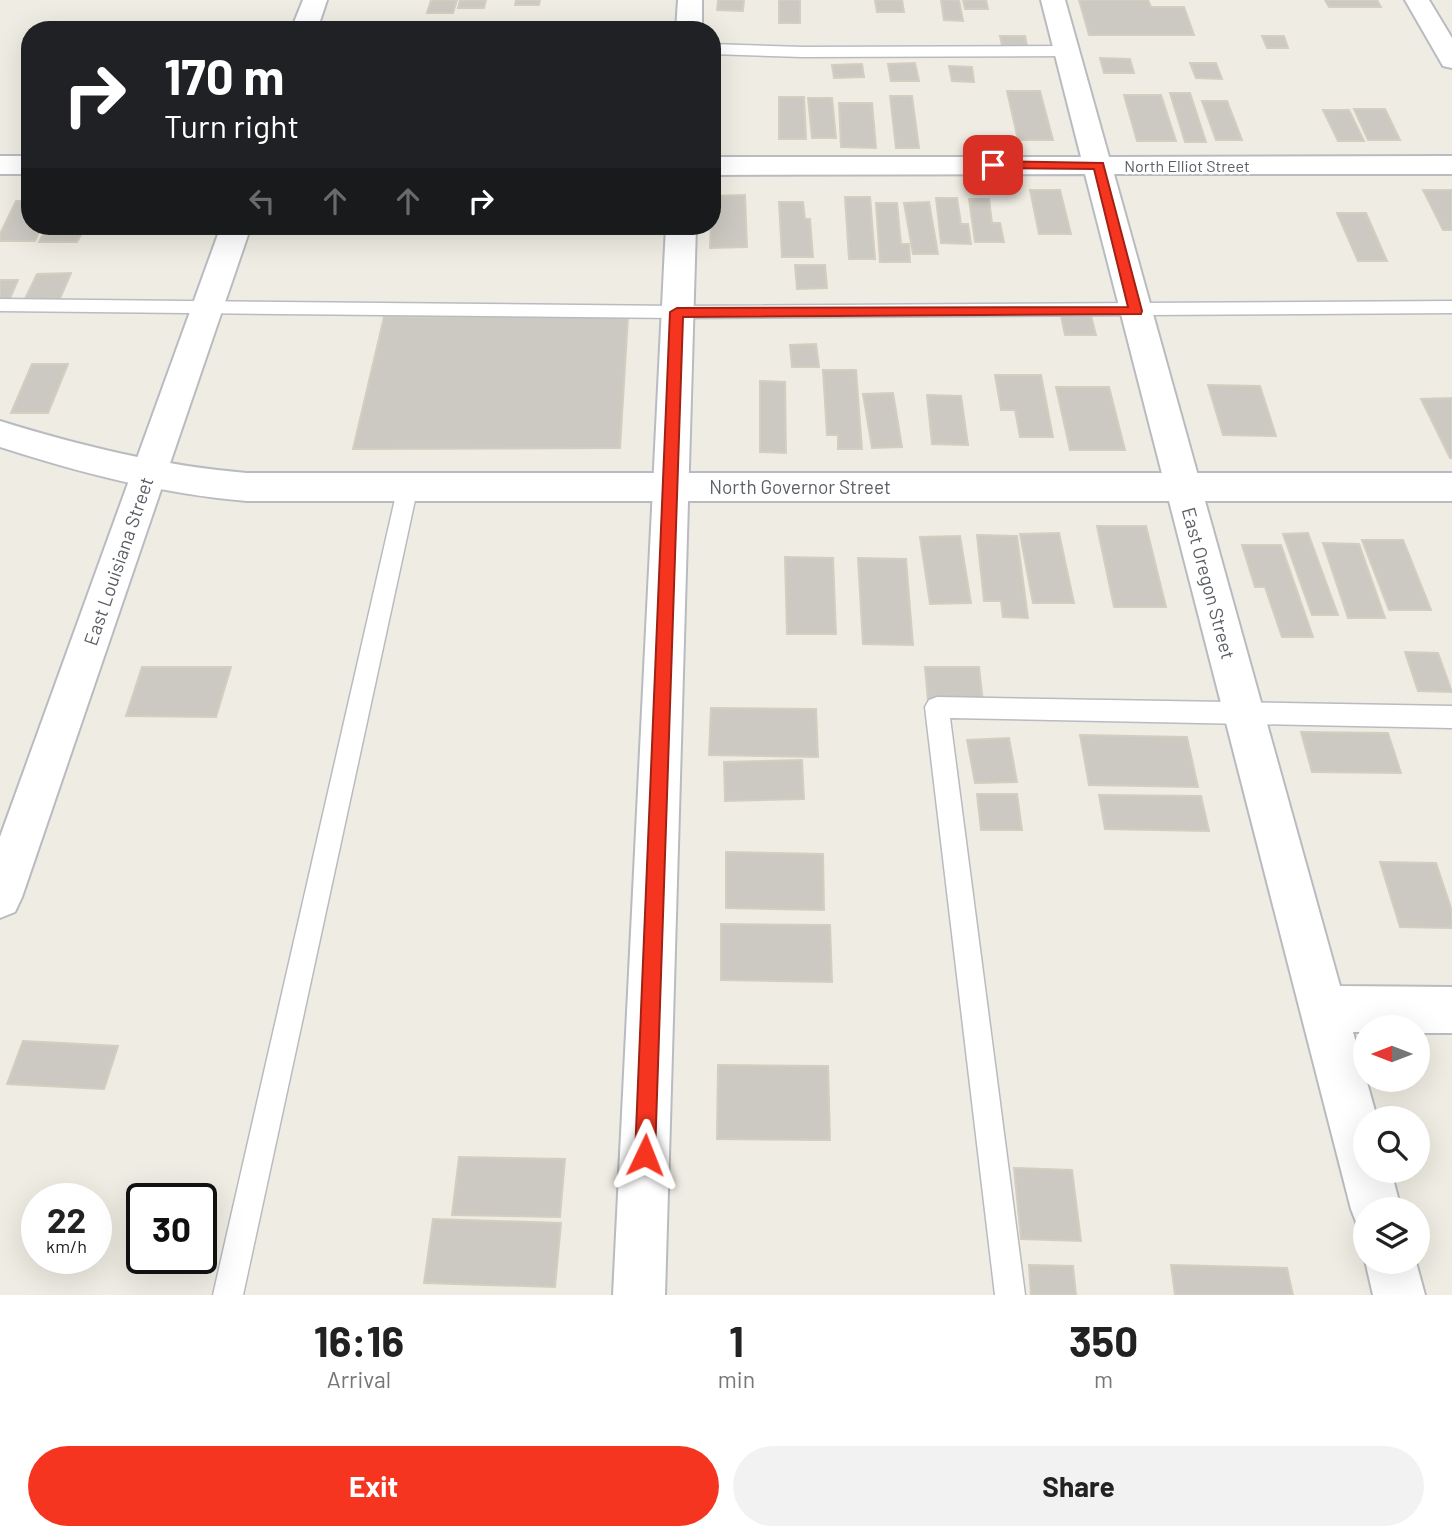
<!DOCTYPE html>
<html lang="en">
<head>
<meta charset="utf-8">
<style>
	body { margin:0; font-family:Barlow,sans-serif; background:#f2f2f2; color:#222; height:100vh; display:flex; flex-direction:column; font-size:26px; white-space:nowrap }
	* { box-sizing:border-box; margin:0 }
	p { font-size:23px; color:#767676 }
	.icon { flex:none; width:38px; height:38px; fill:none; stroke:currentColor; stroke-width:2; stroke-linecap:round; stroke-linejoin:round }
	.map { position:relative; height:1295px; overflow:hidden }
	.drawer { display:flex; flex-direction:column; background:#fff; flex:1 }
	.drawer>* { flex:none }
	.top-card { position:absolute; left:21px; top:21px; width:700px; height:214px; border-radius:28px; box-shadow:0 7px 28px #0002; background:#202124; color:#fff; overflow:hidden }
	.needle { width:46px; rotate:270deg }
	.fabs { position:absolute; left:1353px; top:1015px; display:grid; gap:14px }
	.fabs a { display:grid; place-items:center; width:77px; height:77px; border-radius:50%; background:#fff; box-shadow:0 7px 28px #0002; font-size:35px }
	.speed { position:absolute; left:21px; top:1183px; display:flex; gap:14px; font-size:35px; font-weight:700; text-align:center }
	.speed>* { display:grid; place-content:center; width:91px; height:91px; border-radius:50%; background:#fff; box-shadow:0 7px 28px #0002; line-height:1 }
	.speed small { font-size:18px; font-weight:400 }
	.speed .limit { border:4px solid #111; border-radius:10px; background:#fff; color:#111 }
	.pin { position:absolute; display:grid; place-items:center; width:60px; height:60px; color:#fff; margin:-30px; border-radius:14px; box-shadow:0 4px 10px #0006 }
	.me { position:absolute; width:77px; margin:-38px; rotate:2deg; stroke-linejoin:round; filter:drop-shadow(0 0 5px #0008) }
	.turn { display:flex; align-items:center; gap:24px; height:147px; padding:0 28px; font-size:32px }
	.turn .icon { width:91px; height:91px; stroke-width:2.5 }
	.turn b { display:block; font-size:49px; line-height:60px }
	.lanes { display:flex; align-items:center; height:66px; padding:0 28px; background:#0003; justify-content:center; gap:35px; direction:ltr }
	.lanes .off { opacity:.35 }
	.eta { display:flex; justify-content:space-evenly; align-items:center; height:119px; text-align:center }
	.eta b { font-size:42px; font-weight:700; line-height:49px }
	.action { display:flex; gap:14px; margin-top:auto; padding:14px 28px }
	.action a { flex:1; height:80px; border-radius:42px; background:#f63521; color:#fff; font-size:28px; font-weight:700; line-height:80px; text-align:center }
	.action a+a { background:#f2f2f2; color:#222 }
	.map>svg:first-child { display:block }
	.building { fill:#ccc9c2; stroke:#d4cec0; stroke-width:2 }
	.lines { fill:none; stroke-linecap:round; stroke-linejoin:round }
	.service-casing { stroke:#b8bbc0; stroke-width:3 }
	.minor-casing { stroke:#b8bbc0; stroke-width:4 }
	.secondary-casing { stroke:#b8bcc2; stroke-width:4 }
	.service { fill:#fff; fill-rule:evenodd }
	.minor { fill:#fff; fill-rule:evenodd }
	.secondary { fill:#fff; fill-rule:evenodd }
	.route { fill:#f63521; stroke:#a02215; stroke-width:2 }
	.labels { text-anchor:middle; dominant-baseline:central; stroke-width:5; stroke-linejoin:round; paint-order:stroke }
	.far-street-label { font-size:16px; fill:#5b5f65; stroke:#fff }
	.street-label { font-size:19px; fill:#5b5f65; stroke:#fff }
</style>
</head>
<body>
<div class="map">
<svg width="1452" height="1295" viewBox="0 0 1452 1295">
	<rect width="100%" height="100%" fill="#efece3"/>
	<g class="building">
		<path d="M431,0H457L453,13H427Z"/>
		<path d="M460,0H486L484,8H458Z"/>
		<path d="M516,0H540L539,5H515Z"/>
		<path d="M718,0H744L743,11L717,10Z"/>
		<rect x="779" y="0" width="21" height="23"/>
		<path d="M875,0H902L904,12H877Z"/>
		<path d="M941,0H959L963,21L944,20Z"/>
		<path d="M963,0H986L988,9H965Z"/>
		<path d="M1079,0H1148L1151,7H1184L1194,35H1089Z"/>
		<path d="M1325,0H1377L1381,7H1329Z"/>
		<path d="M1000,36H1025L1028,50H1003Z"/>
		<path d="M1262,36H1284L1288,48H1267Z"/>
		<path d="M1100,58L1130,59L1134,73H1104Z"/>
		<path d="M915,63L919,81H891L888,64Z"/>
		<path d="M1190,63H1216L1222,79L1196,78Z"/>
		<path d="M862,64L864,77L834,78L832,65Z"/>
		<path d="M949,66L972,67L974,82L952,81Z"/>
		<path d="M1007,91H1040L1053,140H1018Z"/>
		<path d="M1170,93H1190L1206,142H1185Z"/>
		<path d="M1124,95H1161L1176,141H1137Z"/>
		<path d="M890,96H912L919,148H896Z"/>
		<path d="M779,97H804L806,139H779Z"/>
		<path d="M808,98H832L836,138H812Z"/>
		<path d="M1202,101H1227L1242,140H1216Z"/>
		<path d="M839,103H872L876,148L841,147Z"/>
		<path d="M1354,109H1385L1400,140H1368Z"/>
		<path d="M1323,110H1349L1364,141H1338Z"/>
		<path d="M1030,190H1060L1071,234H1039Z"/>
		<path d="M1423,190H1452V230H1443Z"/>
		<path d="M745,195L747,247L710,248L712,196Z"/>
		<path d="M845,197H870L875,259H849Z"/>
		<path d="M936,198H957L961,224H968L971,244L941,243Z"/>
		<path d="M969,199H989L992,223H1000L1004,242H975Z"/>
		<path d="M16,201H30V226H42L35,241H0V234Z"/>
		<path d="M779,202H803L805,219H810L813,257H782Z"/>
		<path d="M929,202L938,254H913L904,203Z"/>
		<path d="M876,203H897L901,244H909L910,262H880Z"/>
		<path d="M1337,213H1366L1387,261H1358Z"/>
		<path d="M47,226H86L77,242H39Z"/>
		<path d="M795,265H825L827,288L797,289Z"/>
		<path d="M71,273L58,303H23L37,274Z"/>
		<path d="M0,280H18L8,303H0Z"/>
		<path d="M1061,316H1091L1096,335H1065Z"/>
		<path d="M384,317H628L620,448L353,449Z"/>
		<path d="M816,344L819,367H792L790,345Z"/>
		<path d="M32,364H68L48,413H11Z"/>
		<path d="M823,370H856L862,449H838V435H827Z"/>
		<path d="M995,375H1041L1053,437H1020L1015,410H1001Z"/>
		<path d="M760,381L785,382L786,453L760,452Z"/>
		<path d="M1208,385L1260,386L1276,436L1223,435Z"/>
		<path d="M1056,387H1109L1125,450H1070Z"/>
		<path d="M893,393L902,447L872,448L863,394Z"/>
		<path d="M927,395L961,396L968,445L932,444Z"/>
		<path d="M1452,398V458H1450L1421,399Z"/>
		<path d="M1097,526H1146L1166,607H1114Z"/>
		<path d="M1059,533L1074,603H1033L1020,534Z"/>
		<path d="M1308,533L1338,615H1312L1283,534Z"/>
		<path d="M977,535L1017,536L1028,618L1003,617L1001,601H984Z"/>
		<path d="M960,536L971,603L930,604L920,537Z"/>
		<path d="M1362,540H1403L1431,610H1389Z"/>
		<path d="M1323,543L1359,544L1385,618H1348Z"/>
		<path d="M1242,545H1281L1313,637H1282L1265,587H1255Z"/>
		<path d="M785,557L833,558L836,634H787Z"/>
		<path d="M858,558L906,559L913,645L863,644Z"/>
		<path d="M1405,652L1438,653L1452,692L1418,691Z"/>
		<path d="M142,667H231L216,717L126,716Z"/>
		<path d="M925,667H979L983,702L928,701Z"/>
		<path d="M711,708L816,709L818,757L709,755Z"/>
		<path d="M1301,732L1388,733L1401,773L1312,772Z"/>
		<path d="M1080,735L1187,737L1198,787L1089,785Z"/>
		<path d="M1009,738L1017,782L975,783L967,740Z"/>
		<path d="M802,760L804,799L725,801L724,762Z"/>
		<path d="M977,794H1017L1022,830H981Z"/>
		<path d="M1099,795L1201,796L1209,831L1105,829Z"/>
		<path d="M726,852L823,854L824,910L726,908Z"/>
		<path d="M1380,862L1436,863L1452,911V928L1400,927Z"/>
		<path d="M721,924L830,925L832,982L721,980Z"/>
		<path d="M23,1041L118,1046L104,1089L7,1084Z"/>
		<path d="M718,1065L828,1066L830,1140L717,1139Z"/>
		<path d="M459,1157L565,1159L560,1217L452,1215Z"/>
		<path d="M1014,1168L1072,1170L1081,1241L1021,1239Z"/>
		<path d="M433,1219L561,1223L555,1287L424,1283Z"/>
		<path d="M1029,1265L1073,1266L1076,1295H1031Z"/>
		<path d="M1171,1265L1287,1268L1293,1295H1175Z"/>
	</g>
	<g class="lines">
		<defs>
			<g id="service">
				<path d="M712,44L803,47L1066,46L1074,51L1066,56L803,57L712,54Z"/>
				<path d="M0,299L677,306L1452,301V313L677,318L0,311Z"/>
				<path d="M408,478L415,480L418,486L243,1295H213L398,486L401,480Z"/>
				<path d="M937,697L1452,706V728L950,718L1025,1295H995L925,707L929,700Z"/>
			</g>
			<g id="minor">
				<path d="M303,0H327L317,30H291Z"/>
				<path d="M678,0H702V30H676Z"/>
				<path d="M1041,0H1065L1109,157L1452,156V174H1114L1340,986L1452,987V1033H1418V1027H1365V1032H1353L1377,1118H1365V1171H1391L1401,1209H1365V1230L1358,1227L1351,1209L1085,174L712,175V157H1081Z"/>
				<path d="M1405,0H1429L1452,38V68L1443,66Z"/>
				<rect x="0" y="156" width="30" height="18"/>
				<path d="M221,226H251L22,897L15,912L0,918V837Z"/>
				<path d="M666,226H696L665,1295H613Z"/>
				<path d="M1365,1260L1416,1262L1425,1295H1373Z"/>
			</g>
			<path id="secondary" d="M0,421C81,446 162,466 247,473H1452V501H247C162,494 81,473 0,447Z"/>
		</defs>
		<use href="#service" class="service-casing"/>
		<use href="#minor" class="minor-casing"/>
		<use href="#secondary" class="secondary-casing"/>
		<use href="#service" class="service"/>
		<use href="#minor" class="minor"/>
		<use href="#secondary" class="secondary"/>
	</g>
	<path class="route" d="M993,161L1103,163L1142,311L1141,314L683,317L655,1155L652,1163L645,1166L638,1163L635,1155L670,312L677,308L1128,307L1094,169L988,168V162Z"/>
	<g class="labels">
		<g class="far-street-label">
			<text x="1187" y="165">North Elliot Street</text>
		</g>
		<g class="street-label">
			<text x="800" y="486">North Governor Street</text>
			<text transform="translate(118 561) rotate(-71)">East Louisiana Street</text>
			<text transform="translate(1209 583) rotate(75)">East Oregon Street</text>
		</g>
	</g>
</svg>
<div class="fabs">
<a><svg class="needle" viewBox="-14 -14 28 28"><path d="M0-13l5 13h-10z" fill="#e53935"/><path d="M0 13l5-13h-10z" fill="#767676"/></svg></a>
<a><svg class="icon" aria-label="search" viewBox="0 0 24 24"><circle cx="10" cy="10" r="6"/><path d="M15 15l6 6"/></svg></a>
<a><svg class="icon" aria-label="layers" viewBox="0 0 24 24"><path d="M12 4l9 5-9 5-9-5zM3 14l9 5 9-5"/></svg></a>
</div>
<div class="speed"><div>22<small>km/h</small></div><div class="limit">30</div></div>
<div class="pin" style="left:993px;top:165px;background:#d93025"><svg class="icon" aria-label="arrive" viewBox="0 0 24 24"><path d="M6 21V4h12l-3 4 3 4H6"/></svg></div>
<svg class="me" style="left:645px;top:1155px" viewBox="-20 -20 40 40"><path d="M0-17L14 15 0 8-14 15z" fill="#f63521" stroke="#fff" stroke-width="4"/></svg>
<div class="top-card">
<div class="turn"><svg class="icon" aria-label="right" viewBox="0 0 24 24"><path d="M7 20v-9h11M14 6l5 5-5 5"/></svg><div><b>170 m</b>Turn right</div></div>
<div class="lanes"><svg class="icon off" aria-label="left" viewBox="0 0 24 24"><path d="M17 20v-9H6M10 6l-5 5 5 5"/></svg><svg class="icon off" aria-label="ahead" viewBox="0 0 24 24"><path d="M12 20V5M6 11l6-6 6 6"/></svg><svg class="icon off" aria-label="ahead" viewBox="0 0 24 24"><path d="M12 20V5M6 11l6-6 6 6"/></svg><svg class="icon" aria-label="right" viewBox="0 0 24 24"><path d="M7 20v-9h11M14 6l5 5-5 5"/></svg></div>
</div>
</div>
<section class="drawer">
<div class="eta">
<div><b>16:16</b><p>Arrival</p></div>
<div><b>1</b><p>min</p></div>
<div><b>350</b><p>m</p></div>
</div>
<div class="action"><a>Exit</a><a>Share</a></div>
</section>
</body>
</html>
